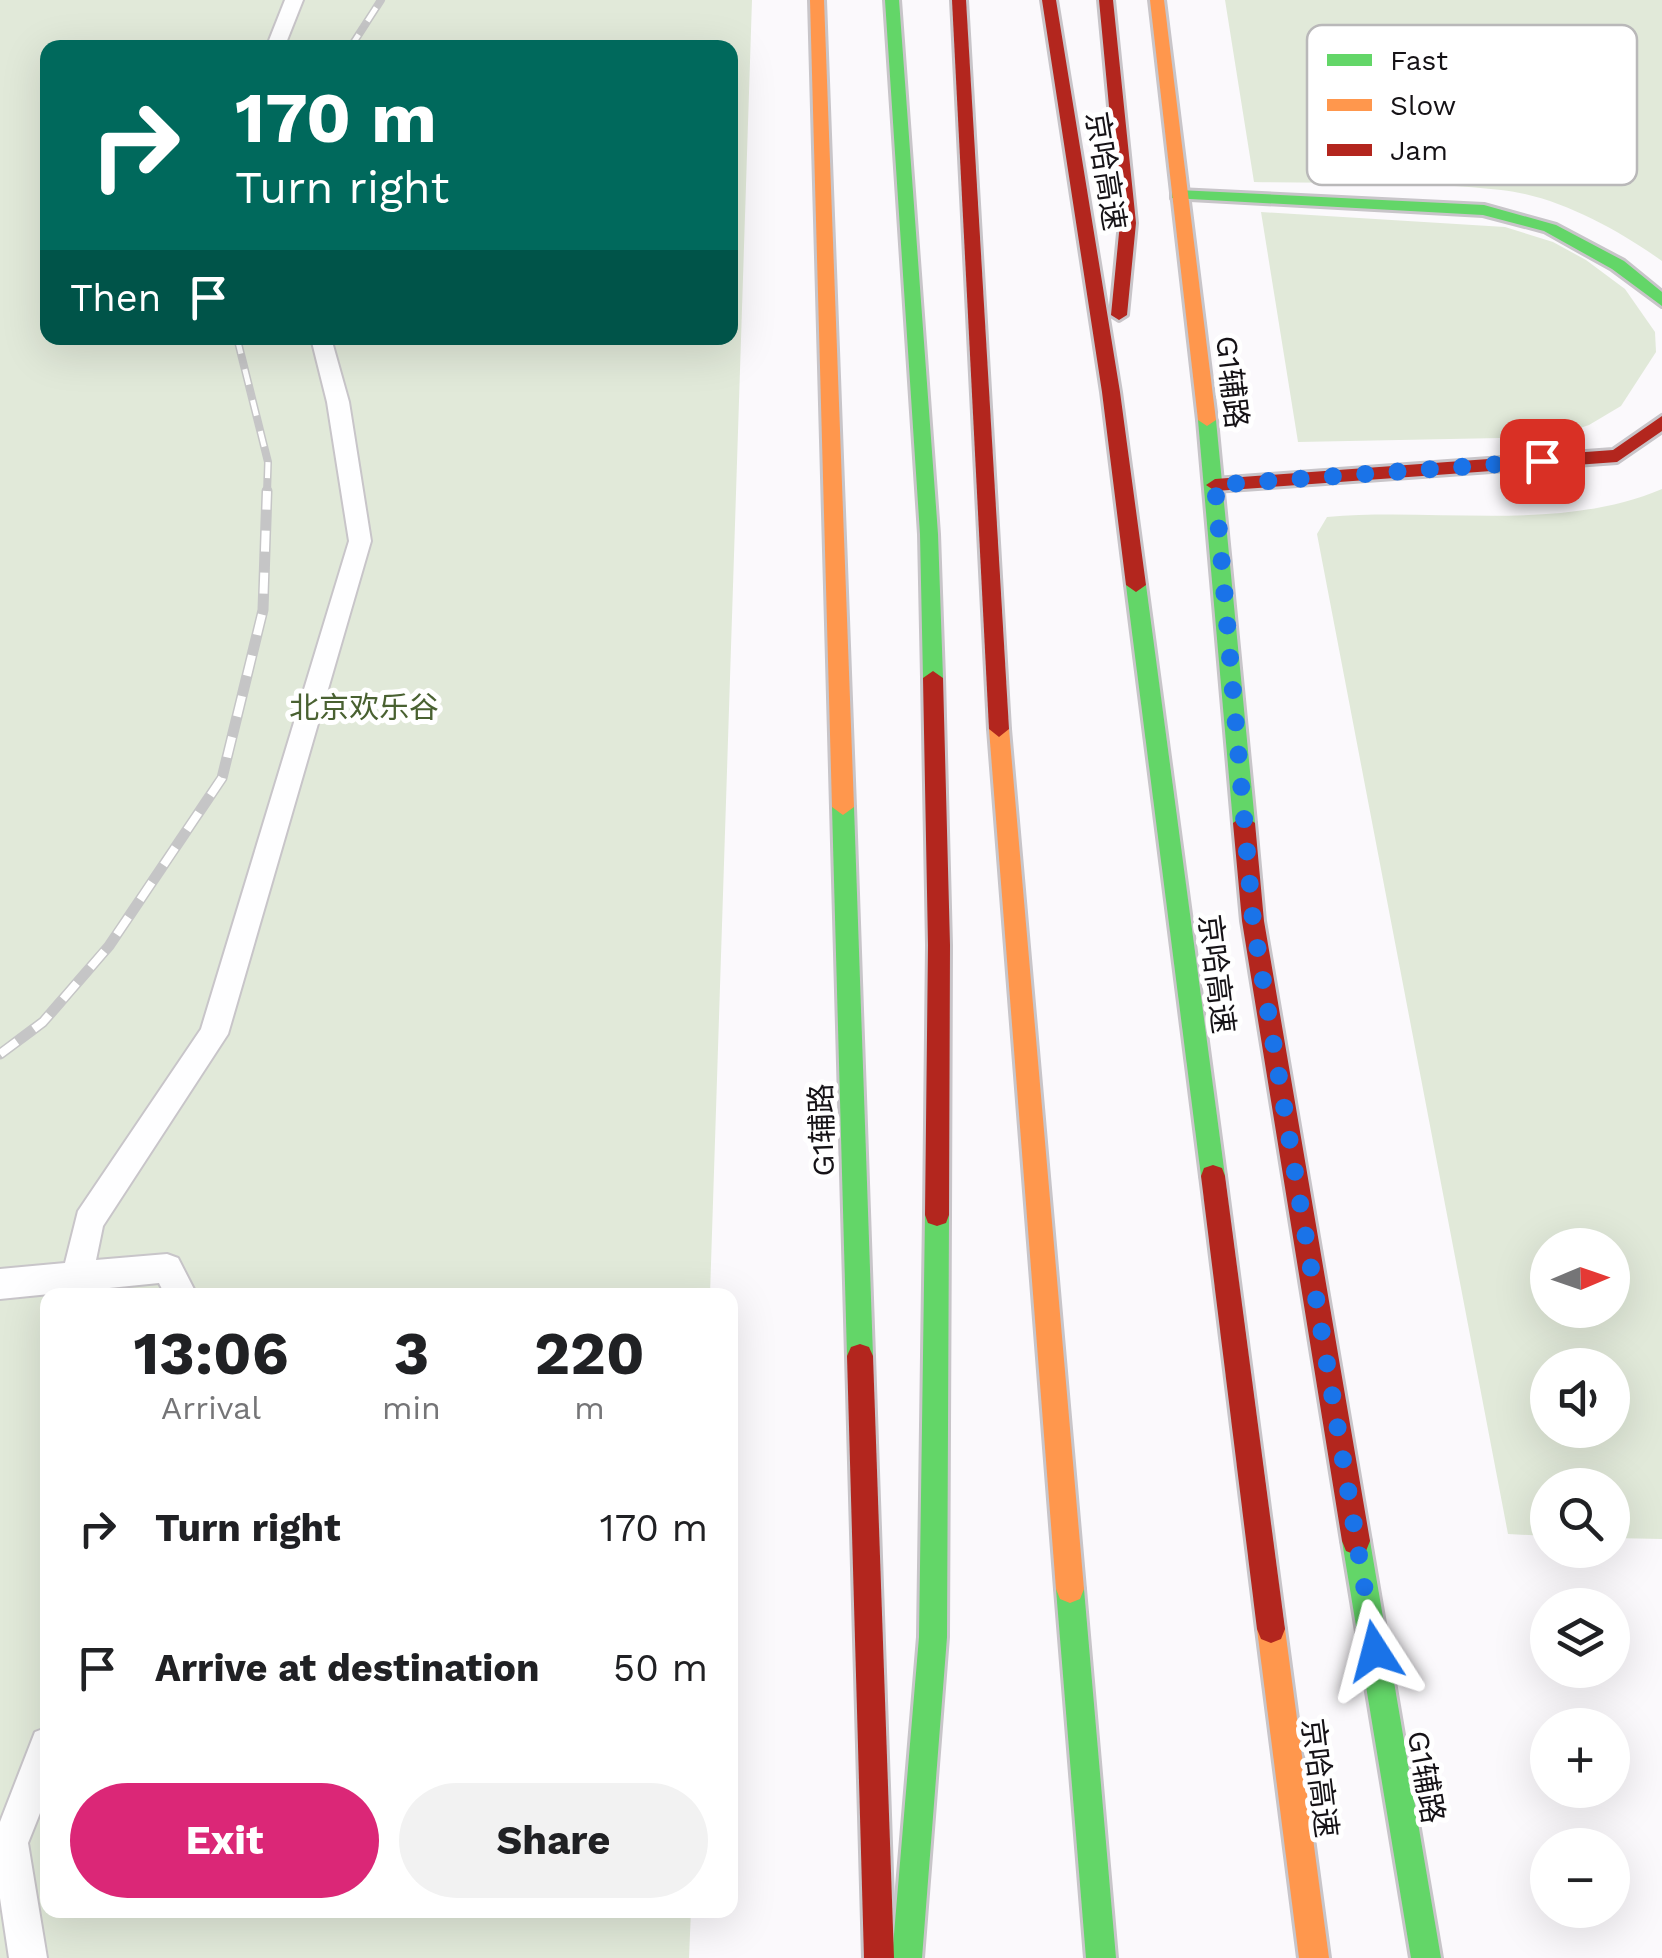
<!DOCTYPE html>
<html lang="en">
<head>
<meta charset="utf-8">
<style>
	body { margin:0; font-family:"Work Sans","Noto Sans SC",sans-serif; background:#f2f2f2; color:#202124; height:100vh; display:flex; flex-direction:column; font-size:38px; white-space:nowrap }
	* { box-sizing:border-box; margin:0 }
	p { font-size:32px; color:#757577 }
	.icon { flex:none; width:55px; height:55px; fill:none; stroke:currentColor; stroke-width:2; stroke-linecap:round; stroke-linejoin:round }
	.map { position:relative; flex:1; overflow:hidden }
	.sheet { position:absolute; left:40px; top:1288px; width:698px; height:630px; display:flex; flex-direction:column; background:#fff; border-radius:20px; box-shadow:0 10px 40px #0002 }
	.sheet>* { flex:none }
	.hud { position:absolute; left:40px; top:40px; width:698px; height:305px; border-radius:20px; box-shadow:0 10px 40px #0002; background:#00695c; color:#fff; overflow:hidden }
	.needle { width:65px; rotate:88deg }
	.tools { position:absolute; left:1530px; top:1228px; display:grid; gap:20px }
	.tools a { display:grid; place-items:center; width:100px; height:100px; border-radius:50%; background:#fff; box-shadow:0 10px 40px #0002; font-size:50px }
	.pin { position:absolute; display:grid; place-items:center; width:85px; height:85px; color:#fff; margin:-42px; border-radius:20px; box-shadow:0 5px 15px #0006 }
	.me { position:absolute; width:110px; margin:-55px; rotate:351deg; stroke-linejoin:round; filter:drop-shadow(0 0 8px #0008) }
	.turn { display:flex; align-items:center; gap:35px; height:210px; padding:0 30px; font-size:45px }
	.turn .icon { width:130px; height:130px; stroke-width:2.5 }
	.turn b { display:block; font-size:70px; line-height:85px }
	.then { display:flex; align-items:center; height:95px; padding:0 30px; background:#0003; gap:20px; font-size:38px }
	.eta { display:flex; justify-content:space-evenly; align-items:center; height:170px; text-align:center }
	.eta b { font-size:60px; font-weight:700; line-height:70px }
	.action { display:flex; gap:20px; margin-top:auto; padding:20px 30px }
	.action a { flex:1; height:115px; border-radius:60px; background:#db2777; color:#fff; font-size:40px; font-weight:700; line-height:115px; text-align:center }
	.action a+a { background:#f2f2f2; color:#202124 }
	ul { padding:0; list-style:none }
	li { display:flex; align-items:center; gap:30px; height:140px; padding:0 30px }
	li div { flex:1 }
	li b { display:block; font-size:38px }
	li em { font-style:normal }
	.map>svg:first-child { display:block }
	.green { fill:#e1e9d9; fill-rule:evenodd }
	.lines { fill:none; stroke-linecap:round; stroke-linejoin:round }
	.lane-casing { stroke:#c8c5c9; stroke-width:4 }
	.fast-casing { stroke:#c8c5c9; stroke-width:6 }
	.slow-casing { stroke:#c8c5c9; stroke-width:6 }
	.jam-casing { stroke:#c8c5c9; stroke-width:6 }
	.lane { fill:#fefeff; fill-rule:evenodd }
	.fast { fill:#63d668; fill-rule:evenodd }
	.slow { fill:#ff974d; fill-rule:evenodd }
	.jam { fill:#b3261e; fill-rule:evenodd }
	.rail-far1-casing { stroke:#c5c5c6; stroke-width:8 }
	.rail-casing { stroke:#c5c5c6; stroke-width:11 }
	.rail-far1 { stroke:#fff; stroke-width:5; stroke-dasharray:16; stroke-linecap:butt }
	.rail { stroke:#fff; stroke-width:8; stroke-dasharray:21; stroke-linecap:butt }
	.route { stroke:#1a73e8; stroke-width:18; stroke-dasharray:0 32.4 }
	.labels { text-anchor:middle; dominant-baseline:central; stroke-width:10; stroke-linejoin:round; paint-order:stroke }
	.street-label { font-size:30px; fill:#151216; stroke:#fff }
	.park-label { font-size:30px; fill:#496131; stroke:#fff }
	.key { fill:#fff; stroke:#b9b8b9; stroke-width:2.5 }
	.key-label { font-size:28px; fill:#151216 }
</style>
</head>
<body>
<div class="map">
<svg width="1662" height="1958" viewBox="0 0 1662 1958">
	<rect width="100%" height="100%" fill="#fbf9fc"/>
	<g class="green">
		<path d="M0,0H752L710,1295H48V1910H691L689,1958H0ZM48,48H730V338H48Z"/>
		<path d="M1225,0H1662V261C1617,229 1557,196 1501,190C1420,181 1335,184 1254,182Z"/>
		<path d="M1261,212L1505,227L1553,242L1586,260L1625,289L1655,332L1656,352L1621,406L1589,425L1553,437L1298,442Z"/>
		<path d="M1662,489V1539L1613,1538L1612,1485H1548L1547,1536L1508,1534L1317,534L1327,517C1435,507 1558,533 1662,489ZM1548,1245H1612V1310H1548ZM1548,1365H1612V1430H1548Z"/>
	</g>
	<g class="lines">
		<defs>
			<g id="lane">
				<path d="M285,0H303L284,48H266Z"/>
				<path d="M311,338H331L349,402L371,541L228,1034L103,1226L96,1260L167,1254L178,1258L197,1295H165L159,1283L0,1299V1269L65,1263L78,1211L201,1029L349,541L327,402Z"/>
				<path d="M48,1727V1793L28,1843L47,1958H9L0,1898V1822L35,1732Z"/>
			</g>
			<g id="fast">
				<path d="M885,0H899L938,534L943,678L933,685L923,678L920,534Z"/>
				<path d="M1178,190L1484,205L1556,225L1624,261L1662,292V306L1612,269L1544,231L1483,215L1172,198V192Z"/>
				<path d="M1207,414L1216,420L1255,823L1244,831L1233,823L1198,420Z"/>
				<path d="M1136,578L1146,585L1225,1176L1222,1184L1213,1187L1204,1184L1201,1176L1126,585Z"/>
				<path d="M843,799L854,807L873,1356L869,1365L860,1368L851,1365L847,1356L832,807Z"/>
				<path d="M937,1204L946,1207L949,1215L947,1637L922,1958H892L919,1637L925,1215L928,1207Z"/>
				<path d="M1356,1527L1366,1531L1370,1541L1441,1958H1411L1342,1541L1346,1531Z"/>
				<path d="M1070,1575L1080,1579L1084,1589L1116,1958H1086L1056,1589L1060,1579Z"/>
			</g>
			<g id="slow">
				<path d="M810,0H824L854,807L843,815L832,807Z"/>
				<path d="M1150,0H1164L1216,420L1207,426L1198,420Z"/>
				<path d="M999,721L1009,729L1084,1589L1080,1599L1070,1603L1060,1599L1056,1589L989,729Z"/>
				<path d="M1271,1615L1281,1619L1285,1629L1329,1958H1299L1257,1629L1261,1619Z"/>
			</g>
			<g id="jam">
				<path d="M952,0H966L1009,729L999,737L989,729Z"/>
				<path d="M1042,0H1056L1120,392L1146,585L1136,592L1126,585L1102,392Z"/>
				<path d="M1099,0H1113L1136,223L1127,315L1119,320L1111,315L1120,223Z"/>
				<path d="M1662,416V431L1617,462L1215,491L1206,485L1215,479L1613,450Z"/>
				<path d="M933,671L943,678L950,945L949,1215L946,1223L937,1226L928,1223L925,1215L928,945L923,678Z"/>
				<path d="M1244,815L1255,823L1264,921L1370,1541L1366,1551L1356,1555L1346,1551L1342,1541L1242,921L1233,823Z"/>
				<path d="M1213,1165L1222,1168L1225,1176L1285,1629L1281,1639L1271,1643L1261,1639L1257,1629L1201,1176L1204,1168Z"/>
				<path d="M860,1344L869,1347L873,1356L894,1958H864L847,1356L851,1347Z"/>
			</g>
		</defs>
		<use href="#lane" class="lane-casing"/>
		<use href="#fast" class="fast-casing"/>
		<use href="#slow" class="slow-casing"/>
		<use href="#jam" class="jam-casing"/>
		<use href="#lane" class="lane"/>
		<use href="#fast" class="fast"/>
		<use href="#slow" class="slow"/>
		<use href="#jam" class="jam"/>
		<defs>
			<g id="rail-far1">
				<path d="M350,48L381,0"/>
				<path d="M237,338L268,462L267,493"/>
			</g>
			<path id="rail" d="M0,1054L43,1022L109,946L222,778L263,610L267,491"/>
		</defs>
		<use href="#rail-far1" class="rail-far1-casing"/>
		<use href="#rail" class="rail-casing"/>
		<use href="#rail-far1" class="rail-far1"/>
		<use href="#rail" class="rail"/>
	</g>
	<g class="lines">
		<path class="route" d="M1375,1651L1253,921L1215,485L1542,461"/>
	</g>
	<g class="labels">
		<g class="street-label">
			<text transform="translate(1106 171) rotate(81)">京哈高速</text>
			<text transform="translate(1232 382) rotate(83)">G1辅路</text>
			<text transform="translate(1217 974) rotate(83)">京哈高速</text>
			<text transform="translate(822 1130) rotate(-92)">G1辅路</text>
			<text transform="translate(1426 1777) rotate(80)">G1辅路</text>
			<text transform="translate(1320 1778) rotate(83)">京哈高速</text>
		</g>
		<g class="park-label">
			<text x="364" y="707">北京欢乐谷</text>
		</g>
	</g>
	<rect x="1307" y="25" width="330" height="160" rx="15" class="key"/>
	<rect x="1327" y="54" width="45" height="12" fill="#63d668"/>
	<rect x="1327" y="99" width="45" height="12" fill="#ff974d"/>
	<rect x="1327" y="144" width="45" height="12" fill="#b3261e"/>
	<g class="key-label">
		<text x="1390" y="70">Fast</text>
		<text x="1390" y="115">Slow</text>
		<text x="1390" y="160">Jam</text>
	</g>
</svg>
<div class="tools">
<a><svg class="needle" viewBox="-14 -14 28 28"><path d="M0-13l5 13h-10z" fill="#e53935"/><path d="M0 13l5-13h-10z" fill="#757577"/></svg></a>
<a><svg class="icon" aria-label="sound" viewBox="0 0 24 24"><path d="M4 9h4l5-4v14l-5-4H4zM17 9q2 3 0 6"/></svg></a>
<a><svg class="icon" aria-label="search" viewBox="0 0 24 24"><circle cx="10" cy="10" r="6"/><path d="M15 15l6 6"/></svg></a>
<a><svg class="icon" aria-label="layers" viewBox="0 0 24 24"><path d="M12 4l9 5-9 5-9-5zM3 14l9 5 9-5"/></svg></a>
<a>+</a>
<a>−</a>
</div>
<div class="pin" style="left:1542px;top:461px;background:#d93025"><svg class="icon" aria-label="arrive" viewBox="0 0 24 24"><path d="M6 21V4h12l-3 4 3 4H6"/></svg></div>
<svg class="me" style="left:1375px;top:1651px" viewBox="-20 -20 40 40"><path d="M0-17L14 15 0 8-14 15z" fill="#1a73e8" stroke="#fff" stroke-width="4"/></svg>
<div class="hud">
<div class="turn"><svg class="icon" aria-label="right" viewBox="0 0 24 24"><path d="M7 20v-9h11M14 6l5 5-5 5"/></svg><div><b>170 m</b>Turn right</div></div>
<div class="then">Then<svg class="icon" aria-label="arrive" viewBox="0 0 24 24"><path d="M6 21V4h12l-3 4 3 4H6"/></svg></div>
</div>
<section class="sheet">
<div class="eta">
<div><b>13:06</b><p>Arrival</p></div>
<div><b>3</b><p>min</p></div>
<div><b>220</b><p>m</p></div>
</div>
<ul>
<li><svg class="icon" aria-label="right" viewBox="0 0 24 24"><path d="M7 20v-9h11M14 6l5 5-5 5"/></svg><div><b>Turn right</b></div><em>170 m</em></li>
<li><svg class="icon" aria-label="arrive" viewBox="0 0 24 24"><path d="M6 21V4h12l-3 4 3 4H6"/></svg><div><b>Arrive at destination</b></div><em>50 m</em></li>
</ul>
<div class="action"><a>Exit</a><a>Share</a></div>
</section>
</div>
</body>
</html>
